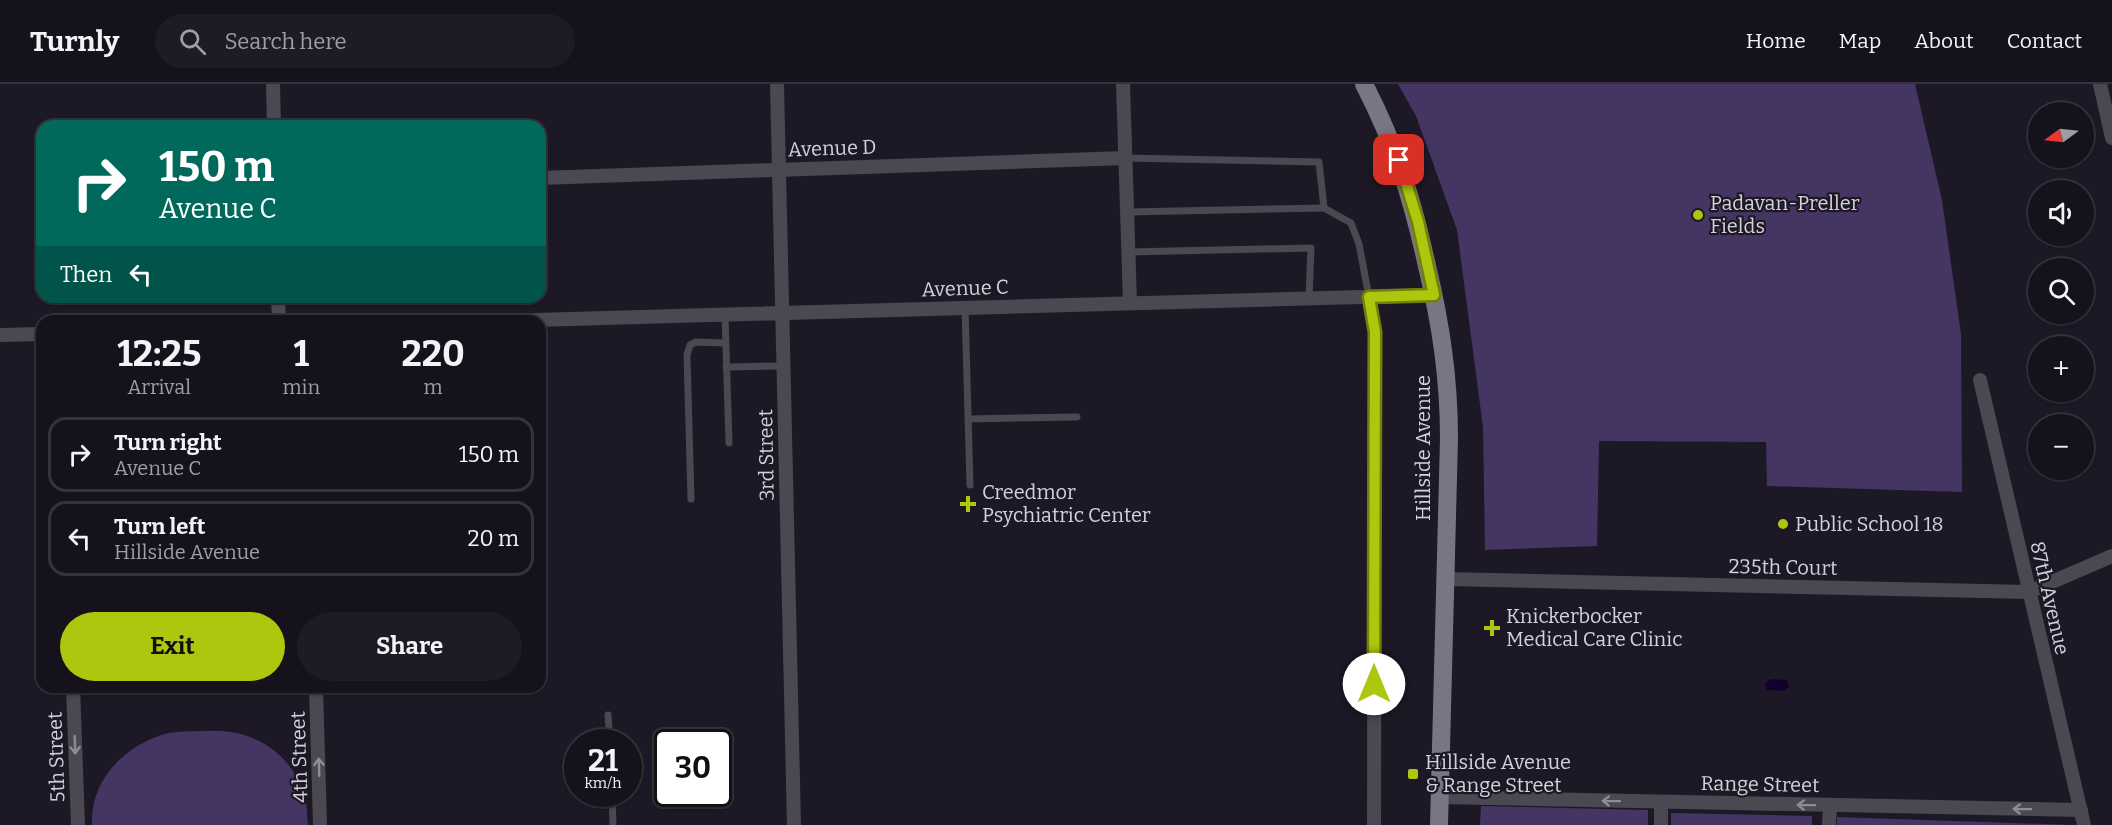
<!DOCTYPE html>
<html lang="en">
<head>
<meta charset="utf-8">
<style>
	body { margin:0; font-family:Bitter,serif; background:#1f1b25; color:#f1f3f6; height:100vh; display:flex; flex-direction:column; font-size:22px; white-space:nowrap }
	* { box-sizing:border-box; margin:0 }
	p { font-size:20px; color:#9e9ea3 }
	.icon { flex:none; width:33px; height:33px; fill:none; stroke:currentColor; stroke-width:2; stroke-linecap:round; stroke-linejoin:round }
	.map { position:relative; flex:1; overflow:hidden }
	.drawer { position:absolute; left:36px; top:231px; width:510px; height:378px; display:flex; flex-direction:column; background:#16121c; border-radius:18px; box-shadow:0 2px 4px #0004,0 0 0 2px #35323b }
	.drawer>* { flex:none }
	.top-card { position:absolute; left:36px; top:36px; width:510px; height:183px; border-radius:18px; box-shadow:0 2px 4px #0004,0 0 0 2px #35323b; background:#00695c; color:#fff; overflow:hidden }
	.needle { width:39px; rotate:255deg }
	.fabs { position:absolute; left:2028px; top:18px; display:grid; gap:12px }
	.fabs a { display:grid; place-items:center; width:66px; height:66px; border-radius:50%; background:#16121c; box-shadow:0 2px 4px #0004,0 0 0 2px #35323b; font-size:30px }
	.speed { position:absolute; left:564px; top:645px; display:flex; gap:12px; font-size:30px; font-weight:700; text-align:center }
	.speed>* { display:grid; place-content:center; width:78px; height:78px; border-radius:50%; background:#16121c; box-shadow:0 2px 4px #0004,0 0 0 2px #35323b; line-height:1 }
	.speed small { font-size:15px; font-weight:400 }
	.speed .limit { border:3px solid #111; border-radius:9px; background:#fff; color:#111 }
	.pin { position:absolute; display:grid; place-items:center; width:51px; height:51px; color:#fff; margin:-26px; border-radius:12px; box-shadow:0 3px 9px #0006 }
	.me { position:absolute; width:66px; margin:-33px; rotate:0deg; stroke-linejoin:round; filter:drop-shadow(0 0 4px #0008) }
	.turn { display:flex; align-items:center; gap:21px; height:126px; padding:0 24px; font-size:27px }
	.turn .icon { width:78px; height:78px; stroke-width:2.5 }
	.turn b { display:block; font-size:42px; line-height:51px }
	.then { display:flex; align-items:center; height:57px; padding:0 24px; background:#0003; gap:12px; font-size:22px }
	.eta { display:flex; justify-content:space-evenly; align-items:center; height:102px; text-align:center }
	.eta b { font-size:36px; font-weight:700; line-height:42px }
	.cta { display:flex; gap:12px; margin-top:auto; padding:12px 24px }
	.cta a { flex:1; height:69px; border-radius:36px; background:#adc60e; color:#111; font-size:24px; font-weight:700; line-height:69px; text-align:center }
	.cta a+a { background:#1f1b25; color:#f1f3f6 }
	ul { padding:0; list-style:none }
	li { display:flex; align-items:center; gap:18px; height:75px; margin:0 12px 9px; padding:0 12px; border:3px solid #35323b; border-radius:18px }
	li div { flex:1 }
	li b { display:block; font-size:22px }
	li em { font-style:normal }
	header { display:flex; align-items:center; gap:36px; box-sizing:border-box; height:84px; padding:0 30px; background:#16121c; border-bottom:2px solid #35323b }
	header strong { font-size:28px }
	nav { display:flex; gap:33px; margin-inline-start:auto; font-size:21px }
	.search { width:420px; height:54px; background:#1f1b25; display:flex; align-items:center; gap:15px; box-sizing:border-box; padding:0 21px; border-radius:33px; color:#9e9ea3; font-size:22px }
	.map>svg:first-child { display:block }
	.green { fill:#453562 }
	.water { fill:#13002c }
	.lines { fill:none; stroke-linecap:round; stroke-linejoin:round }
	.service { stroke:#4a4850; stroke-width:7 }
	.minor { stroke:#4a4850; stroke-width:14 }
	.primary { stroke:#7a7584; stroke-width:18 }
	.oneway { stroke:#8e8c95 }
	.route-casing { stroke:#708109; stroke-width:15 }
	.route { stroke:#adc60e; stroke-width:10 }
	.poi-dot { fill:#adc60e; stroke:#1d1826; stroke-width:2 }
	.labels { text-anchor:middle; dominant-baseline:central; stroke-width:4.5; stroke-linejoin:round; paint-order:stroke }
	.street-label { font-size:20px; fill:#d3d1da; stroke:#1d1826 }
	.poi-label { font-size:20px; fill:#d3d1da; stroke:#1d1826; text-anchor:start }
</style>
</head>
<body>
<header>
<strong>Turnly</strong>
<div class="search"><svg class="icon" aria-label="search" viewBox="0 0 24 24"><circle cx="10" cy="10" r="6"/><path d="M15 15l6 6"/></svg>Search here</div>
<nav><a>Home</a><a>Map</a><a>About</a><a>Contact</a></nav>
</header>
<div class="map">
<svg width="2112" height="741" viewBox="0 0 2112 741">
	<rect width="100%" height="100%" fill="#1d1826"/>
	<g class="green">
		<path d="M1398,0H1915L1942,116L1961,250L1962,408L1767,402L1766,358L1599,357L1597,462L1485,466L1483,343L1457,146L1416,32Z"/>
		<path d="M198,647C208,647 220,646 231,648C266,653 295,678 305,713C307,721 307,732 308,741H92C90,696 124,662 165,650C175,647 187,648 198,647Z"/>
		<path d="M1481,722L1648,726V741H1480Z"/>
		<path d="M1671,729L1812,732V741H1671Z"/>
		<path d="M1837,733L2074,741H1837Z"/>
	</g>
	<path class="water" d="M1771,595L1787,596L1789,603L1783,607L1767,606L1765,599Z"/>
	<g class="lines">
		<g class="service">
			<path d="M1125,74L1319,78L1324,124"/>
			<path d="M1127,128L1324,124L1351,139L1359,160L1369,213"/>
			<path d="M1128,168L1311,164L1309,215"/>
			<path d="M965,224L970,401"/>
			<path d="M725,231L729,359"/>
			<path d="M726,283L783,282"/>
			<path d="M968,335L1077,333"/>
			<path d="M691,415L687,271L690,261L696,258L725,259"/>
			<path d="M608,631L610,658"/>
			<path d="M612,710L613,741"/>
		</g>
		<g class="minor">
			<path d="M273,0L274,42"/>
			<path d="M777,0L794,741"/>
			<path d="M1123,0L1130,219"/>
			<path d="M2100,0L2112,54"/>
			<path d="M540,94L1125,74"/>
			<path d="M278,213L279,237"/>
			<path d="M1369,213L1375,248L1374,741"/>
			<path d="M496,237L1434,211"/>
			<path d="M0,251L42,250"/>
			<path d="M1980,296L2084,741"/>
			<path d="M1445,495L2029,508L2112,472"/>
			<path d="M73,603L78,741"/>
			<path d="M316,603L320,741"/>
			<path d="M1439,713L2081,726"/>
			<path d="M1661,741V718"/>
			<path d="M1829,741L1830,721"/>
		</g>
		<path class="primary" d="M1364,0C1396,62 1412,114 1427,182C1441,241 1449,294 1449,355L1439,741"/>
	</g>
	<defs><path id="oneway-shaft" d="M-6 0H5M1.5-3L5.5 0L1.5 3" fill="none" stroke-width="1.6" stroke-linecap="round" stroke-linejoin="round" transform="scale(1.5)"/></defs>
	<g class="oneway">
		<use href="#oneway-shaft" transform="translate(75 661) rotate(88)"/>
		<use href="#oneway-shaft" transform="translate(319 683) rotate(-92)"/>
		<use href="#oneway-shaft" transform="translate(1611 717) rotate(-179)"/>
		<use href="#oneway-shaft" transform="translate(1806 721) rotate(-179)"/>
		<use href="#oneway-shaft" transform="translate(2022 725) rotate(-179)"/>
	</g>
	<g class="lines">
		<defs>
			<path id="route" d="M1374,600L1375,248L1369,213L1434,211L1418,138L1399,76"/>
		</defs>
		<use href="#route" class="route-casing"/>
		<use href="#route" class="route"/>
	</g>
	<g class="poi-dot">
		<circle cx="1698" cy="131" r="6"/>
		<path d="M965 411h6v6h6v6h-6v6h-6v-6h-6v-6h6z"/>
		<circle cx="1783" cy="440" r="6"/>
		<path d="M1489 535h6v6h6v6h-6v6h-6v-6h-6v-6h6z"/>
		<rect x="1407" y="684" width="12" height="12" rx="3"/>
	</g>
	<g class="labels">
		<g class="street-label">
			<text transform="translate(832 64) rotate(-2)">Avenue D</text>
			<text transform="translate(965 204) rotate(-2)">Avenue C</text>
			<text transform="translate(1423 364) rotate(-90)">Hillside Avenue</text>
			<text transform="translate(766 371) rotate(-91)">3rd Street</text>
			<text transform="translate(1783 483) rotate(1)">235th Court</text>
			<text transform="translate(2050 514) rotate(77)">87th Avenue</text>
			<text transform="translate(56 673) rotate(-92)">5th Street</text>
			<text transform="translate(299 673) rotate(-92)">4th Street</text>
			<text transform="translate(1760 700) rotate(1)">Range Street</text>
		</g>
		<g class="poi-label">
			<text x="1710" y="119">Padavan-Preller<tspan x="1710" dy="23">Fields</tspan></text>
			<text x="982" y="408">Creedmor<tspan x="982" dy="23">Psychiatric Center</tspan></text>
			<text x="1795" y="440">Public School 18</text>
			<text x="1506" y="532">Knickerbocker<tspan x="1506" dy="23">Medical Care Clinic</tspan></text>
			<text x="1425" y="678">Hillside Avenue<tspan x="1425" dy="23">&amp; Range Street</tspan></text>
		</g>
	</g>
</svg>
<div class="fabs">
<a><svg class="needle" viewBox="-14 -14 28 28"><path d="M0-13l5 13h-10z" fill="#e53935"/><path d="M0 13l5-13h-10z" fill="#9e9ea3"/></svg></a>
<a><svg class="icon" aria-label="sound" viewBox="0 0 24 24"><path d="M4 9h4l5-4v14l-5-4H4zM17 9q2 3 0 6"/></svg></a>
<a><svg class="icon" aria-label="search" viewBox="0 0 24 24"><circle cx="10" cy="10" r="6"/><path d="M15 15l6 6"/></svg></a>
<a>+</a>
<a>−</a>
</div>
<div class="speed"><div>21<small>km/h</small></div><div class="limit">30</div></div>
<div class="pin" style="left:1399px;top:76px;background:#d93025"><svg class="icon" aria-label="arrive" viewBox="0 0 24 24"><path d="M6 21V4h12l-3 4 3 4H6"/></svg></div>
<svg class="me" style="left:1374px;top:600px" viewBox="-20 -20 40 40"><circle r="19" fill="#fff"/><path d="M0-13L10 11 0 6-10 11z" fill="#adc60e"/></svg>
<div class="top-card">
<div class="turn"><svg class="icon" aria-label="right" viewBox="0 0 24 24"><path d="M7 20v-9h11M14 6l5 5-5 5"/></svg><div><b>150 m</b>Avenue C</div></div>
<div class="then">Then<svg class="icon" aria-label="left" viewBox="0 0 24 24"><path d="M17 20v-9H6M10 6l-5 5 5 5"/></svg></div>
</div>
<section class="drawer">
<div class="eta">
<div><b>12:25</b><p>Arrival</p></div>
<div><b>1</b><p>min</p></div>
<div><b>220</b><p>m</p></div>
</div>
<ul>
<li><svg class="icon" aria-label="right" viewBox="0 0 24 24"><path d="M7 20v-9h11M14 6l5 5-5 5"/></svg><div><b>Turn right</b><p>Avenue C</p></div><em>150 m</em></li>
<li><svg class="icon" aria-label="left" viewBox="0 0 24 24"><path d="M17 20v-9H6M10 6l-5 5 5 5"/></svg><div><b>Turn left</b><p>Hillside Avenue</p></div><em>20 m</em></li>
</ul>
<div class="cta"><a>Exit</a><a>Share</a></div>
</section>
</div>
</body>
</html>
